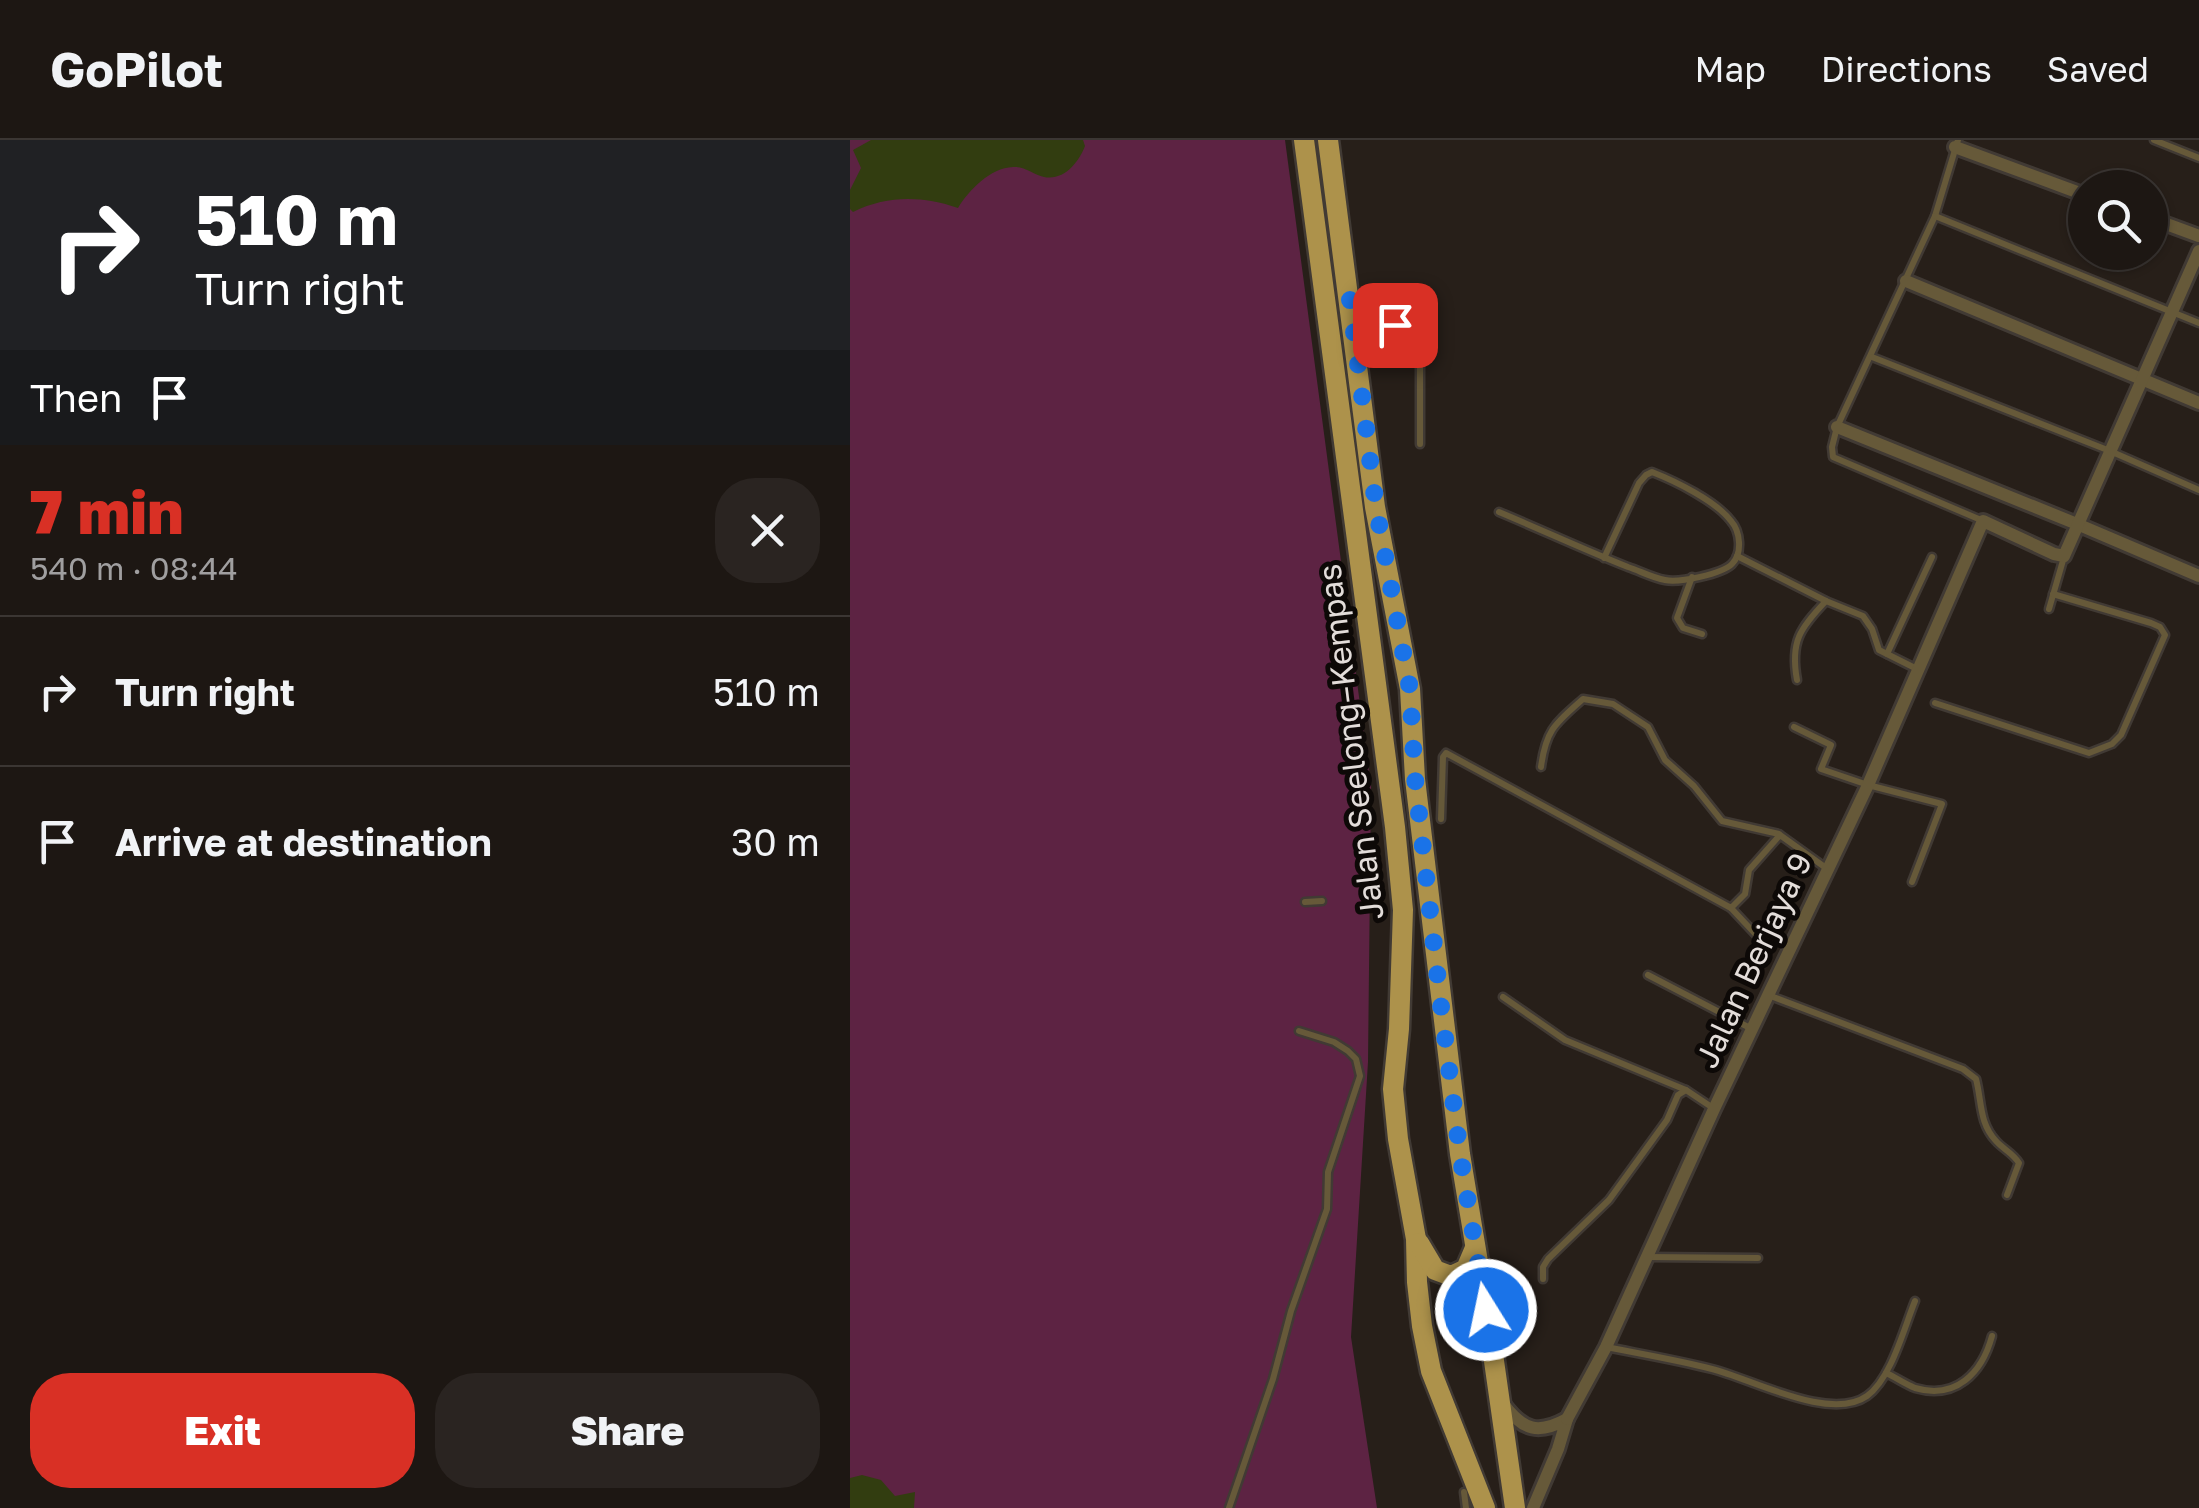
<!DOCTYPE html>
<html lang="en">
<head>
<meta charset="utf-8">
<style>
	body { margin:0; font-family:"Golos Text",sans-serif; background:#2a2421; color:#f1f3f6; height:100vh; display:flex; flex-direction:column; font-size:38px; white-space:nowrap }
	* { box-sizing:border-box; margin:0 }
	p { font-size:32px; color:#a09fa0 }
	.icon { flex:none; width:55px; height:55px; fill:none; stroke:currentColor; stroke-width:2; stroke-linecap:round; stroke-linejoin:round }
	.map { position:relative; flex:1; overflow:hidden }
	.side { display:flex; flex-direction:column; background:#1d1713; width:850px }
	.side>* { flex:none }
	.top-card { background:#202124; color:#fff; overflow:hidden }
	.buttons { position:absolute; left:1218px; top:30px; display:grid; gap:20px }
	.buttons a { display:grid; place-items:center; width:100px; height:100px; border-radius:50%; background:#1d1713; box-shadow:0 2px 8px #0004,0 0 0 2px #3b3633; font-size:50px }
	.pin { position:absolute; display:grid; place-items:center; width:85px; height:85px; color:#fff; margin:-42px; border-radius:20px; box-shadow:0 5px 15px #0006 }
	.me { position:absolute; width:110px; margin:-55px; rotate:350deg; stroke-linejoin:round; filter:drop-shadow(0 0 8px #0008) }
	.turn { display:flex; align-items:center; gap:35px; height:210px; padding:0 30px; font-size:45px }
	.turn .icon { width:130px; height:130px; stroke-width:2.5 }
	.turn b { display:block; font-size:70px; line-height:85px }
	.then { display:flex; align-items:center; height:95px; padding:0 30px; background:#0003; gap:20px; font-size:38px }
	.round { display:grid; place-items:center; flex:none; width:105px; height:105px; border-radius:40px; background:#2a2421 }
	.summary { display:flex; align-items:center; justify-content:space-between; height:170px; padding:0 30px }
	h1 { font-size:60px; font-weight:800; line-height:75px; color:#d93025 }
	.primary-button { display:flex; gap:20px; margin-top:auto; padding:20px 30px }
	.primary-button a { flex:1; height:115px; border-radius:40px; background:#d93025; color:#fff; font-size:40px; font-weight:800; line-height:115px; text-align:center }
	.primary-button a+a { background:#2a2421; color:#f1f3f6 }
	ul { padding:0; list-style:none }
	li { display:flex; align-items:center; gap:30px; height:150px; padding:0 30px; border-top:2px solid #3b3633 }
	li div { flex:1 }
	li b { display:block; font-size:38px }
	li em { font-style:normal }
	header { display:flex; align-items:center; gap:60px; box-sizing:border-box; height:140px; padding:0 50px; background:#1d1713; border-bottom:2px solid #3b3633 }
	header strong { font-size:48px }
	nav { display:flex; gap:55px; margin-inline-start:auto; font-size:35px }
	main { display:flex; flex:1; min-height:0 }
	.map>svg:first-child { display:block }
	.green { fill:#5d2343 }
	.water { fill:#323d10 }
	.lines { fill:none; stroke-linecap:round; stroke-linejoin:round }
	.service-casing { stroke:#413a34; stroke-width:11 }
	.minor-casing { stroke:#413a34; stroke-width:18 }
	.primary-casing { stroke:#413a34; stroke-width:25 }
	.service { stroke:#665939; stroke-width:6 }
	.minor { stroke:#665939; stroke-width:12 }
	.primary { stroke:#ad924b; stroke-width:20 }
	.route { stroke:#1a73e8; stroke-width:18; stroke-dasharray:0 32.4 }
	.labels { text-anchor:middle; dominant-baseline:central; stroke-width:10; stroke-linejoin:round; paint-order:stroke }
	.street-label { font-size:32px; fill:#e3ddda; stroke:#0d0907 }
</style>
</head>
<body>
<header>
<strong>GoPilot</strong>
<nav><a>Map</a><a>Directions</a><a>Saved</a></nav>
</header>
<main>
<section class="side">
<div class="top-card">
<div class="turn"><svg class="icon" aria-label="right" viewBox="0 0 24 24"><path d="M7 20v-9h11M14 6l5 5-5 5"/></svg><div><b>510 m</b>Turn right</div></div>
<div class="then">Then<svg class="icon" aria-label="arrive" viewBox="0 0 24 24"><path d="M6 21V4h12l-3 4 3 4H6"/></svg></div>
</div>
<div class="summary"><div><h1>7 min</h1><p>540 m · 08:44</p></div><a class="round"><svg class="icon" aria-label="close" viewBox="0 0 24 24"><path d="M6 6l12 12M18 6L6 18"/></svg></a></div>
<ul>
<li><svg class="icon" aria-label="right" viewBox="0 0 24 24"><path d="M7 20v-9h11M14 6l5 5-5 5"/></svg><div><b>Turn right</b></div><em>510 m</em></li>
<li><svg class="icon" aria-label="arrive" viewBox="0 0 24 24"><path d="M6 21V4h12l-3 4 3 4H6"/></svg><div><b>Arrive at destination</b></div><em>30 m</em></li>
</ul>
<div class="primary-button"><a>Exit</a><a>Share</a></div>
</section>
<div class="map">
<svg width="1349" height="1368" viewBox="0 0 1349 1368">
	<rect width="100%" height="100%" fill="#271f19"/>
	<path class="green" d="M0,0H435L521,647L518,922L501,1197L527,1368H0Z"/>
	<g class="water">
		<path d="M21,0H233L235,6C229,22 214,41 194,37C184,35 175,26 163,27C140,28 119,50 108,68C72,56 38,55 3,72L0,69V50L11,28L3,10Z"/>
		<path d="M12,1335L31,1340L45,1356L65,1352L64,1368H0V1338Z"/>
	</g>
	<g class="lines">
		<defs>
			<g id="service">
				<path d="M1108,0L1085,76L987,287L982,307L983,317L1131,380"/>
				<path d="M1304,0L1349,18"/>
				<path d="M1085,76L1349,183"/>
				<path d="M504,155L568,202L570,208V304"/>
				<path d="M1022,217L1260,311L1349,350"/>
				<path d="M649,372C692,390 735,410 778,427C790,431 803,438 815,440C829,443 872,434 882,424C893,413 890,391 881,381C866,361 825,341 802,332L796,335L789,343L754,418"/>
				<path d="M887,416L976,461L1013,476L1022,489L1029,510L1067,529"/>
				<path d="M842,437L827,478L833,488L852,494"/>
				<path d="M1199,469L1214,417"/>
				<path d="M1037,514L1082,417"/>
				<path d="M947,540C940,502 950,488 976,461"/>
				<path d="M1085,563L1239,613L1262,604L1271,595L1315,495L1310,487L1301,483L1203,454"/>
				<path d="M944,587L981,605L971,629L1018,645L1092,664L1062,742"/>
				<path d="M691,627C696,589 706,583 733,559L763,564L798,587L815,620L844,646L872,681L929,694"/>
				<path d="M591,679L593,617L596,613L881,768L895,754L899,730L930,695L976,728"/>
				<path d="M455,762L472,761"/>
				<path d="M881,768L910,799"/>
				<path d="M798,835L900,888"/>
				<path d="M918,855L1113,929L1126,939C1132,962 1129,983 1146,1001C1153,1009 1163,1013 1169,1023L1157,1055"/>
				<path d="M653,857L715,900L836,950"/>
				<path d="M797,1117L908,1118"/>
				<path d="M693,1139V1127L698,1119L759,1060L817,980L828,955L836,950L863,968"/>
				<path d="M756,1207C791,1214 827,1220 862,1229C902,1239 980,1282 1017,1256C1041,1239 1054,1188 1065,1161"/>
				<path d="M1036,1233C1045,1237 1055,1244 1065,1248C1106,1260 1132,1233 1142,1196"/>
				<path d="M614,1352L616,1368"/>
				<path d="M379,1368L423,1239L441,1171L477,1069L478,1032L510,936L506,919L498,911L484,902L449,891"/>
			</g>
			<g id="minor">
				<path d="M1105,7L1235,55"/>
				<path d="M1300,78L1349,96"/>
				<path d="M1056,141L1349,263"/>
				<path d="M987,287L1227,384L1349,436"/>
				<path d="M654,1265C673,1290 688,1295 717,1279L708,1309L683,1368"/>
				<path d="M717,1279L756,1207L864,969L1018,645L1133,381L1204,414L1214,416L1349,111"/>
			</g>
			<g id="primary">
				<path d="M454,0L545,687L553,770L549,889L543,949L548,999L566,1099L567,1142L572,1186L581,1231L635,1368"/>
				<path d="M478,0L525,367L560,549L565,639L610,1014L641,1200L665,1368"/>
				<path d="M569,1103L585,1130L601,1136L616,1129L625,1108"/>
			</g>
		</defs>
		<use href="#service" class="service-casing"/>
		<use href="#minor" class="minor-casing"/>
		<use href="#primary" class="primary-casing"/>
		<use href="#service" class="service"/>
		<use href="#minor" class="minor"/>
		<use href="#primary" class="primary"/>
	</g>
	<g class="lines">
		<path class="route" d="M545,185L499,152L526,367L560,549L565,638L590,858L610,1014L636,1170"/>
	</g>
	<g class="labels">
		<g class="street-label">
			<text transform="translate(500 602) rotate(-97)">Jalan Seelong–Kempas</text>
			<text transform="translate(903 820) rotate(-65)">Jalan Berjaya 9</text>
		</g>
	</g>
</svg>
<div class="buttons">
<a><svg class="icon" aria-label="search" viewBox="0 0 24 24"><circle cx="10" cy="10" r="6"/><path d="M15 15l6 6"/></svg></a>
</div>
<div class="pin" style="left:545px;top:185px;background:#d93025"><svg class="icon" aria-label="arrive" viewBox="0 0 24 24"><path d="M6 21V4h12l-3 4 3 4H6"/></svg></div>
<svg class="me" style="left:636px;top:1170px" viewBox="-20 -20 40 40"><circle r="17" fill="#1a73e8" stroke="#fff" stroke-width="3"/><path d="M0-11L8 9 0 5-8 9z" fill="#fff"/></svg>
</div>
</main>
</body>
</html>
